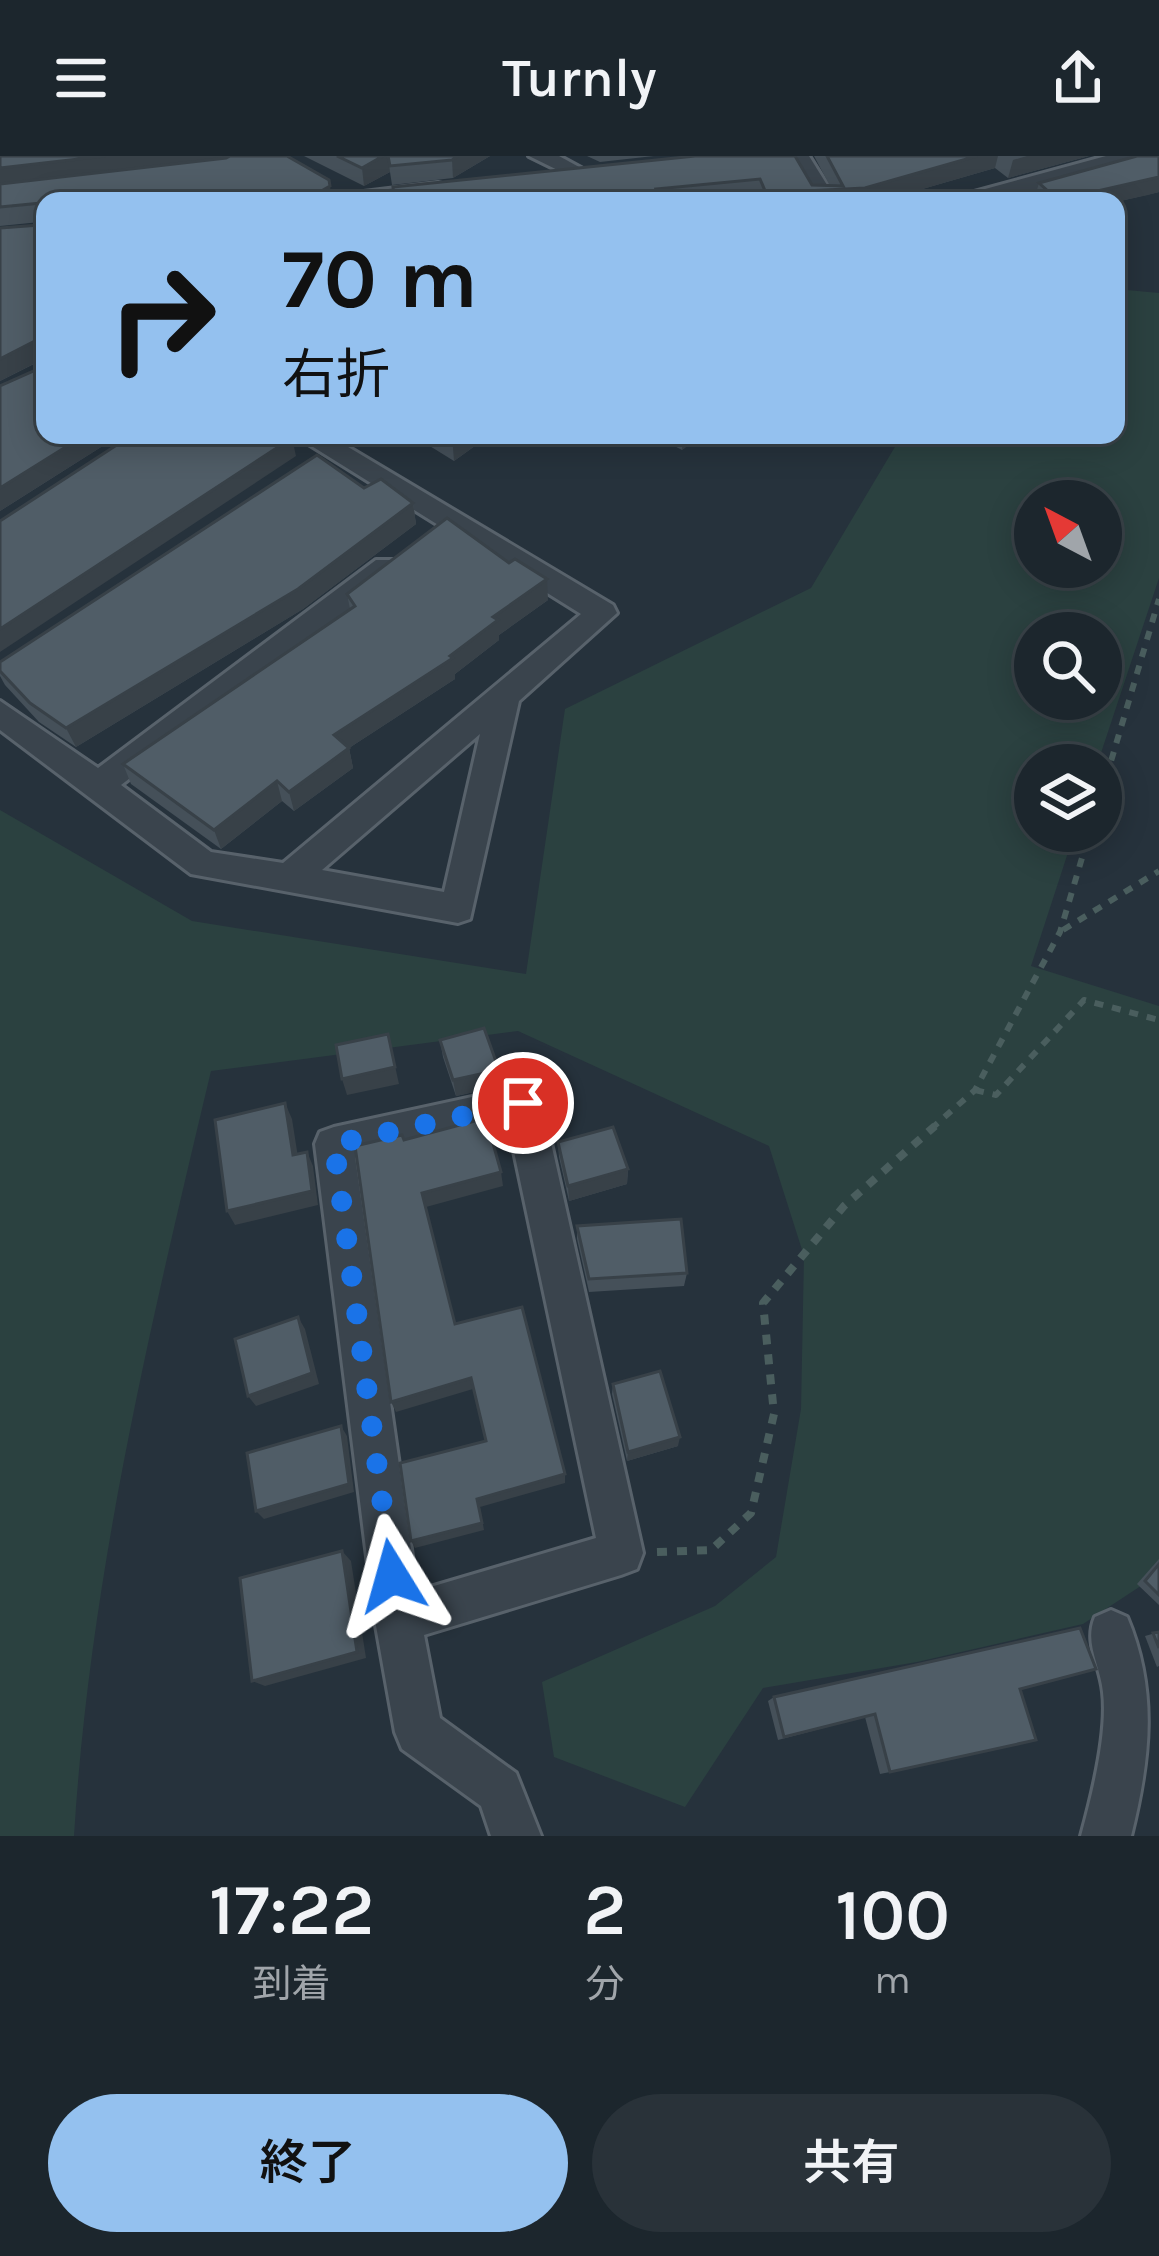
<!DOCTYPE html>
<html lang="ja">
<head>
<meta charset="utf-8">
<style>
	body { margin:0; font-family:Karla,"Noto Sans JP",sans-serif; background:#293239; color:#f1f3f6; height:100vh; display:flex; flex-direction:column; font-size:45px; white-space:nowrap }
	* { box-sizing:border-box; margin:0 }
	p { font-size:39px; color:#a0a5aa }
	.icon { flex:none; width:66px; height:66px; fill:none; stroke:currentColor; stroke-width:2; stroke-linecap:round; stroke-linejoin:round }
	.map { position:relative; height:1680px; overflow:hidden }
	.panel { display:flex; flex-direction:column; background:#1c262d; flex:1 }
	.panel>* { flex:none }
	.top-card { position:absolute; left:36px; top:36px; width:1089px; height:252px; border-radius:24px; box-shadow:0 6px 30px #0003,0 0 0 3px #3a4349; background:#94c1ef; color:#111; overflow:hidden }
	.needle { width:78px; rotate:319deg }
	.tools { position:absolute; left:1014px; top:324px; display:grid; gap:24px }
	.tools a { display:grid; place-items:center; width:108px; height:108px; border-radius:50%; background:#1c262d; box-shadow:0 6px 30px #0003,0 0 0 3px #3a4349; font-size:60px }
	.pin { position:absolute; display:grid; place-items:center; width:102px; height:102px; color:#fff; margin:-51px; border:6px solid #fff; border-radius:50%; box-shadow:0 3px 12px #0007 }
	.me { position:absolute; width:132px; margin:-66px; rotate:352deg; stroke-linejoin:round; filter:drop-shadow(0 0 9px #0008) }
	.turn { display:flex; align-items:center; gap:42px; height:252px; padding:0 48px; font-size:54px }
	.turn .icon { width:156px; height:156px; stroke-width:2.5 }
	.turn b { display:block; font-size:84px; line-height:102px }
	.eta { display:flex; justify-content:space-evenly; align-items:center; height:204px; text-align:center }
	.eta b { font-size:72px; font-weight:600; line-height:84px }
	.button { display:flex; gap:24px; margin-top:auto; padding:24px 48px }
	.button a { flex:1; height:138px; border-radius:72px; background:#94c1ef; color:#111; font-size:48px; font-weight:600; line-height:138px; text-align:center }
	.button a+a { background:#293239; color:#f1f3f6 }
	header { display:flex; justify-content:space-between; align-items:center; height:156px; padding:0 48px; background:#1c262d; font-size:54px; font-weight:600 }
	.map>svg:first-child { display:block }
	.green { fill:#2b4140; fill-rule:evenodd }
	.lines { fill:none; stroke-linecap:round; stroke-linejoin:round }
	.minor-casing { stroke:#58626b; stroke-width:6 }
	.tertiary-casing { stroke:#58626b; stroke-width:6 }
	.path-far1 { stroke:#4a5e5e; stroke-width:6; stroke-dasharray:9 9; stroke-linecap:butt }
	.path { stroke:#4a5e5e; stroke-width:8; stroke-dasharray:10 10; stroke-linecap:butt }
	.minor { fill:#3a444d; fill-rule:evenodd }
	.tertiary { fill:#3a444d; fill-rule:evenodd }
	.wall { fill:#455059 }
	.shaded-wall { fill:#384148 }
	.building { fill:#505d67; stroke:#384148; stroke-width:3 }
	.route { stroke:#1a73e8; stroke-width:21; stroke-dasharray:0 37.8 }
</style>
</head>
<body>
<header><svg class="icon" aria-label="menu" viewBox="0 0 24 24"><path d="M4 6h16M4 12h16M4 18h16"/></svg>Turnly<svg class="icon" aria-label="share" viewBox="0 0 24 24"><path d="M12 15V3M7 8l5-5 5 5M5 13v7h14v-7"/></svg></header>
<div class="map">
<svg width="1159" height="1680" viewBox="0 0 1159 1680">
	<rect width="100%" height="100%" fill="#26323c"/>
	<path class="green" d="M1116,133L1159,137V422L1097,609H1035V675H1075L1031,810L1159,850V1418L1083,1468L917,1506L763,1532L685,1651L554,1601L542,1526L715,1450L776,1401L801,1253L804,1100L769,990L518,875L211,915C151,1167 90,1420 74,1680H0V654L192,765L526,818L565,553L811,432L902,279H1116ZM1035,345H1101V411H1035ZM1035,477H1101V543H1035Z"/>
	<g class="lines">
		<defs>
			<g id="minor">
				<path d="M529,0H559L590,17L578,24Z"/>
				<path d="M787,0H809L837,45H813Z"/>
				<path d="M438,27L446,29V39L405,45H335L347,38Z"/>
				<path d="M294,279H328L613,449L617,457L519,545L470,763L458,767L191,718L0,574V545L98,612L376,404H396L401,411L396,418L121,629L211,696L283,707L581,458ZM480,578L444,736L322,714Z"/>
				<path d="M523,930L536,935L542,947L643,1397L637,1413L621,1419L424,1479L440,1562L516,1617L541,1680H491L481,1650L402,1593L395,1576L375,1464L315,988L320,976L334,971ZM508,967L596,1382L417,1435L355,1001Z"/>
				<path d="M1111,1454L1127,1461C1158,1534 1150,1604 1131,1680H1081C1092,1640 1108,1577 1103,1536C1100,1508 1084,1487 1095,1461Z"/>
			</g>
			<path id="tertiary" d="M1106,0H1155L1151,6L1013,45H962L967,38Z"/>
		</defs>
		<use href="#minor" class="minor-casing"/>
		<use href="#tertiary" class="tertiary-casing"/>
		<g class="path-far1">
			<path d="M1101,639L1159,443"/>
			<path d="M1063,774L1159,715"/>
			<path d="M975,934L996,939L1084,844L1159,864"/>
			<path d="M931,973L975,934L1060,776L1090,675"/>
		</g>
		<path class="path" d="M657,1396L711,1394L751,1357L774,1258L763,1147L844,1050L935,970"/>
		<use href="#minor" class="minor"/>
		<use href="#tertiary" class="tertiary"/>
	</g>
	<g class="wall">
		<path d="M0,0L45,45L120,279L0,355V230L40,212V205L0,225V72L39,69L40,66L0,70Z"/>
		<path d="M304,0H490L453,22L392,29L390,16L364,30Z"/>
		<path d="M587,0H654L600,6Z"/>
		<path d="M695,0L812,29L830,30L814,0H1089L1008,22L995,12L881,45H759L758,41L720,45H394Z"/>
		<path d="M1159,0V36L1116,46L1034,44L1039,27Z"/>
		<path d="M412,279H490L454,305Z"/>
		<path d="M654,279H701L682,294Z"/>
		<path d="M364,332L413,347L416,368L303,453L76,591L39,566L5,529L0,520V506Z"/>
		<path d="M347,438L548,444L499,479V484L455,518V523L349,592L353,612L294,655L282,645L221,693L131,628L123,608L350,453Z"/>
		<path d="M440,884L499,914L501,930L456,940L443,901Z"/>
		<path d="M558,986L628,1013L627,1028L569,1045L559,1001Z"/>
		<path d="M577,1070L687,1117L684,1130L589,1136L577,1083Z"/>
		<path d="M613,1228L678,1290L627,1305L612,1238Z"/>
		<path d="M1159,1403V1449L1137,1428Z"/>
		<path d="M1159,1476V1510L1157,1511L1145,1480Z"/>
		<path d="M1020,1533L890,1616L880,1618L865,1561L778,1584L768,1545L774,1541Z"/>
	</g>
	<g class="shaded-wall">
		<path d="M105,0H236L0,30V12Z"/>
		<path d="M383,0H388L390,16L364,30L362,12Z"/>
		<path d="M458,0H490L453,22L452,4Z"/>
		<path d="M977,0H998L995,12L881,45H863L865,32Z"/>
		<path d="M1027,0H1089L1008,22L1013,4Z"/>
		<path d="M1159,21V36L1148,39L1116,46L1058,45Z"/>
		<path d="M330,30L332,45H304Z"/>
		<path d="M39,183L45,202L0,225V203Z"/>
		<path d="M85,279H120L0,355V332Z"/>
		<path d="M452,279H490L454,305Z"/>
		<path d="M683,279H701L682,294Z"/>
		<path d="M292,282L296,300L0,496V473Z"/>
		<path d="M413,347L416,368L303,453L76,591L66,572Z"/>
		<path d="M547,423L548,444L499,479V484L455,518V523L349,592L353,612L294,655L289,636L334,579L450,500L493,461Z"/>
		<path d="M277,625L282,645L221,693L214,674Z"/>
		<path d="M388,878L399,928L347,939L342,923Z"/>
		<path d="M499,914L501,930L456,940L453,924Z"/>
		<path d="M285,947L292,963L300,1014L293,999Z"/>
		<path d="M307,996L313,1010L318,1049L235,1069L227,1055Z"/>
		<path d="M628,1013L627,1028L569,1045L568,1030Z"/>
		<path d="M501,1016L503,1030L426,1051L422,1037Z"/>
		<path d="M298,1161L305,1173L319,1228L256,1250L248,1240Z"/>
		<path d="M471,1222L473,1233L396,1256L391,1246Z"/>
		<path d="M341,1270L347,1280L354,1336L264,1363L256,1355Z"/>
		<path d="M680,1281L678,1290L627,1305L628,1296Z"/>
		<path d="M565,1318V1327L480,1351L484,1374L415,1392L411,1385L477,1343Z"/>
		<path d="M342,1395L351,1405L366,1502L265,1530L252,1525Z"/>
	</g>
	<g class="building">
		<path d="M0,0H105L0,12Z"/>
		<path d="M230,0H287L329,24L330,30L304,45H45V279H85L0,332V230L40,212L39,183L0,203V72L39,69L42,47L0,51V28L226,2Z"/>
		<path d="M337,0H383L362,12Z"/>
		<path d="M388,0H458L452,4L390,10Z"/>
		<path d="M695,0H795L812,29L843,30L827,0H977L865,32L766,37L760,23L656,33L661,45H395L393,31Z"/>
		<path d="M1137,0H1159V21L1058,44L1039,27Z"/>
		<path d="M132,279H289L292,282L0,473V365Z"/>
		<path d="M317,299L364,332L381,323L413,347L298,433L66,572L30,547L0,515V506Z"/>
		<path d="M447,362L509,407L515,403L547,423L493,461L498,464L450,500L453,502L334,579L349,592L289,636L277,625L214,674L123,608L355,450L347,438Z"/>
		<path d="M484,872L499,914L453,924L440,884Z"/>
		<path d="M388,878L395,911L342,923L336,889Z"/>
		<path d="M285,947L293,999L307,996L312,1035L227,1055L215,964Z"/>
		<path d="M486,962L501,1016L422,1037L455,1168L522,1151L565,1318L477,1343L482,1367L411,1385L400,1307L486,1285L471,1222L391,1246L355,990L402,979L404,984Z"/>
		<path d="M613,971L628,1013L568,1030L558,986Z"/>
		<path d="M681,1063L687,1117L589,1123L577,1070Z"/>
		<path d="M298,1161L312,1217L248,1240L235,1183Z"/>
		<path d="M660,1215L680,1281L628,1296L613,1228Z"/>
		<path d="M341,1270L349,1328L256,1355L247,1297Z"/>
		<path d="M342,1395L357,1496L252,1525L240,1422Z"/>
		<path d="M1159,1408V1439L1145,1425Z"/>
		<path d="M1080,1472L1096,1513L1020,1533L1036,1584L890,1616L875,1558L784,1581L774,1541Z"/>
		<path d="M1159,1476V1492L1153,1477Z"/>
	</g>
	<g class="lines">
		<path class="route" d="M392,1420L334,988L523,947"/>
	</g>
</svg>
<div class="tools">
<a><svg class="needle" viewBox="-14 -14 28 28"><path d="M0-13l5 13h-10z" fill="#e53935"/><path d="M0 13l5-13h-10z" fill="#a0a5aa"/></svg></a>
<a><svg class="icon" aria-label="search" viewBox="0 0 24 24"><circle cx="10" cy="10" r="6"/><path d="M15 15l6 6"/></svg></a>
<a><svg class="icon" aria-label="layers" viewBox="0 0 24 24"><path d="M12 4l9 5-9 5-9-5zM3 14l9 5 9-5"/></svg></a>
</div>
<div class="pin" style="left:523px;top:947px;background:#d93025"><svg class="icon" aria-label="arrive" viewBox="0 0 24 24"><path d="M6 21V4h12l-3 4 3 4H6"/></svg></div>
<svg class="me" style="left:392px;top:1420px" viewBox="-20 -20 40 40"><path d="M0-17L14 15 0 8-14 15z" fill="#1a73e8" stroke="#fff" stroke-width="4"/></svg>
<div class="top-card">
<div class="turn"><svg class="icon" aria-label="right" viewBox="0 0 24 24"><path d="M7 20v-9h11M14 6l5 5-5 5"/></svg><div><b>70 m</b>右折</div></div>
</div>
</div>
<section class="panel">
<div class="eta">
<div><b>17:22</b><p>到着</p></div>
<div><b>2</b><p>分</p></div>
<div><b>100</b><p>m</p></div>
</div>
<div class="button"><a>終了</a><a>共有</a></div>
</section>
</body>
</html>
